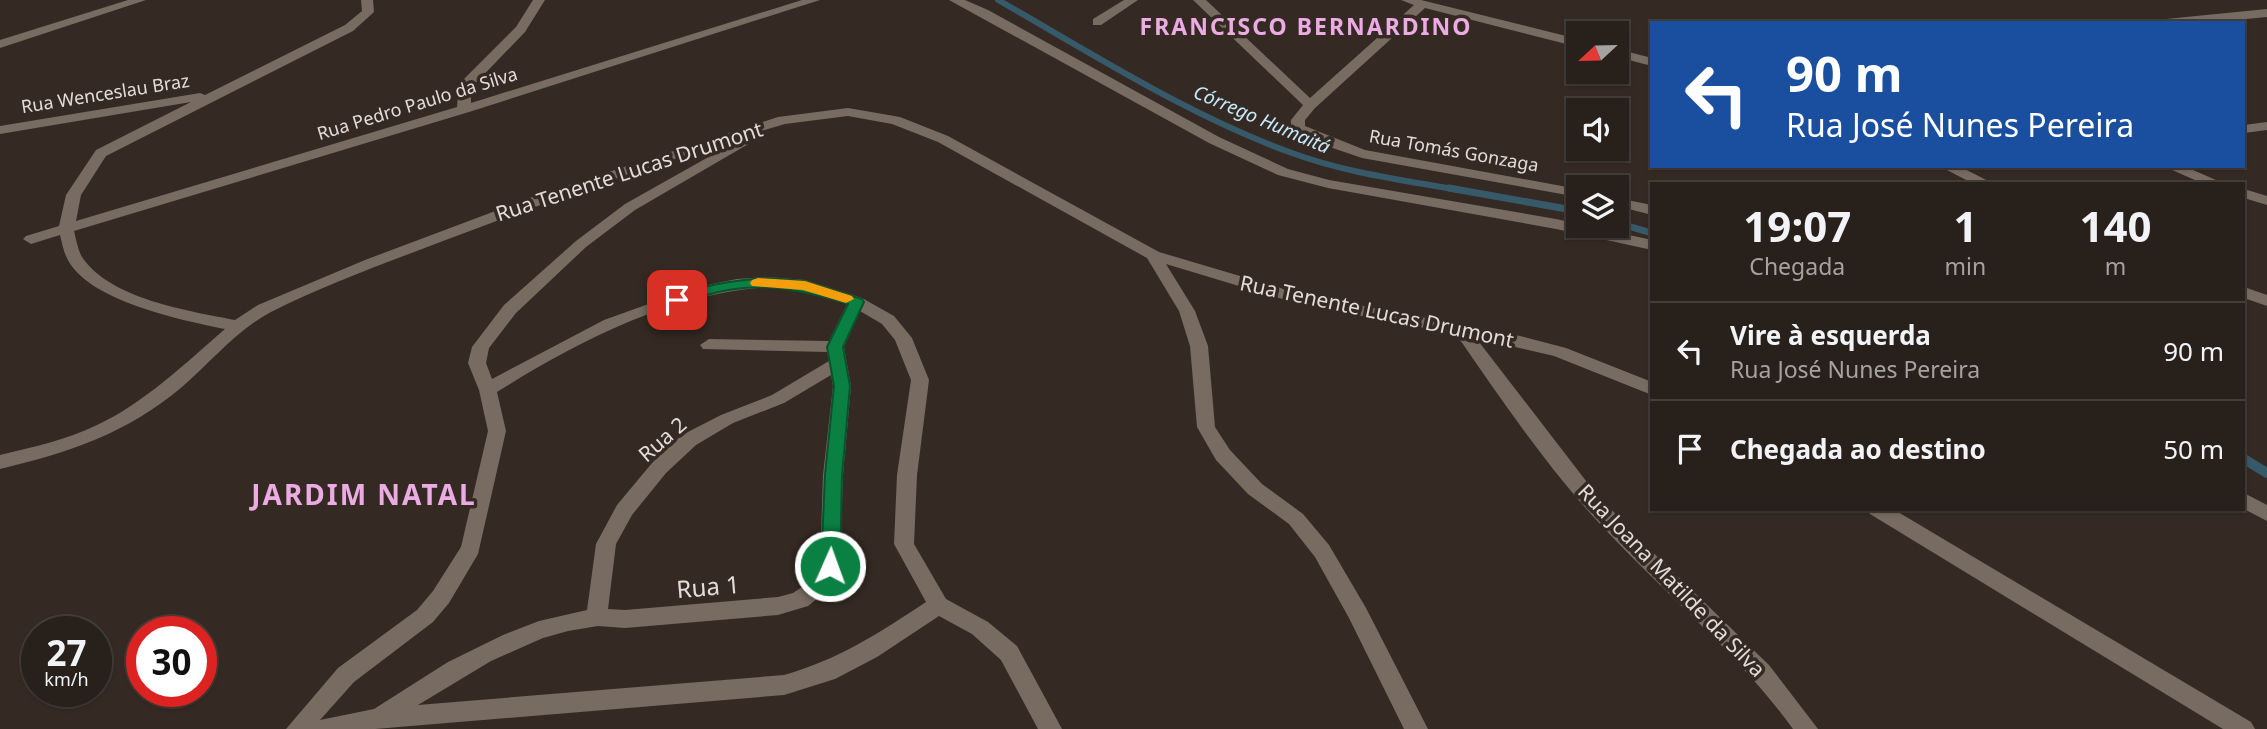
<!DOCTYPE html>
<html lang="pt">
<head>
<meta charset="utf-8">
<style>
	body { margin:0; font-family:"Noto Sans",sans-serif; background:#302823; color:#f1f3f6; height:100vh; display:flex; flex-direction:column; font-size:26px; white-space:nowrap }
	* { box-sizing:border-box; margin:0 }
	p { font-size:23px; color:#a5a3a2 }
	.icon { flex:none; width:38px; height:38px; fill:none; stroke:currentColor; stroke-width:2; stroke-linecap:round; stroke-linejoin:round }
	.map { position:relative; flex:1; overflow:hidden }
	.panel { position:absolute; left:1650px; top:182px; width:595px; height:329px; display:flex; flex-direction:column; background:#28201a; border-radius:0px; box-shadow:0 2px 5px #0004,0 0 0 2px #443e39 }
	.panel>* { flex:none }
	.hud { position:absolute; left:1650px; top:21px; width:595px; height:147px; border-radius:0px; box-shadow:0 2px 5px #0004,0 0 0 2px #443e39; background:#1a4fa0; color:#fff; overflow:hidden }
	.needle { width:46px; rotate:248deg }
	.controls { position:absolute; left:1566px; top:21px; display:grid; gap:14px }
	.controls a { display:grid; place-items:center; width:63px; height:63px; border-radius:0px; background:#28201a; box-shadow:0 2px 5px #0004,0 0 0 2px #443e39; font-size:35px }
	.speed { position:absolute; left:21px; top:616px; display:flex; gap:14px; font-size:35px; font-weight:700; text-align:center }
	.speed>* { display:grid; place-content:center; width:91px; height:91px; border-radius:50%; background:#28201a; box-shadow:0 2px 5px #0004,0 0 0 2px #443e39; line-height:1 }
	.speed small { font-size:18px; font-weight:400 }
	.speed .limit { border:10px solid #d22; background:#fff; color:#111 }
	.pin { position:absolute; display:grid; place-items:center; width:60px; height:60px; color:#fff; margin:-30px; border-radius:14px; box-shadow:0 4px 10px #0006 }
	.me { position:absolute; width:77px; margin:-38px; rotate:2deg; stroke-linejoin:round; filter:drop-shadow(0 0 5px #0008) }
	.turn { display:flex; align-items:center; gap:24px; height:147px; padding:0 21px; font-size:32px }
	.turn .icon { width:91px; height:91px; stroke-width:2.5 }
	.turn b { display:block; font-size:49px; line-height:60px }
	.eta { display:flex; justify-content:space-evenly; align-items:center; height:119px; text-align:center }
	.eta b { font-size:42px; font-weight:700; line-height:49px }
	ul { padding:0; list-style:none }
	li { display:flex; align-items:center; gap:21px; height:98px; padding:0 21px; border-top:2px solid #443e39 }
	li div { flex:1 }
	li b { display:block; font-size:26px }
	li em { font-style:normal }
	.map>svg:first-child { display:block }
	.lines { fill:none; stroke-linecap:round; stroke-linejoin:round }
	.stream-far2 { stroke:#365a6a; stroke-width:6 }
	.stream-far1 { stroke:#365a6a; stroke-width:7 }
	.stream { stroke:#365a6a; stroke-width:10 }
	.minor { fill:#786b62; fill-rule:evenodd }
	.route { fill:#0b8043; stroke:#07532c; stroke-width:2 }
	.slow { fill:#f59e0b }
	.labels { text-anchor:middle; dominant-baseline:central; stroke-width:7; stroke-linejoin:round; paint-order:stroke }
	.far-street-label { font-size:18px; fill:#e4dcd8; stroke:#352a23 }
	.far-water-label { font-size:19px; font-style:italic; fill:#c5ebfe; stroke:#352a23 }
	.street-label { font-size:21px; fill:#e4dcd8; stroke:#352a23 }
	.far-district-label { font-size:23px; font-weight:bold; letter-spacing:2px; fill:#eaace2; stroke:#352a23 }
	.near-street-label { font-size:24px; fill:#e4dcd8; stroke:#352a23 }
	.district-label { font-size:28px; font-weight:bold; letter-spacing:2px; fill:#eaace2; stroke:#352a23 }
</style>
</head>
<body>
<div class="map">
<svg width="2267" height="729" viewBox="0 0 2267 729">
	<rect width="100%" height="100%" fill="#352a23"/>
	<g class="lines">
		<path class="stream-far2" d="M998,0C1093,54 1189,116 1292,153C1346,173 1403,180 1459,190"/>
		<g class="stream-far1">
			<path d="M1449,188L1578,211"/>
			<path d="M1617,223L1652,233"/>
		</g>
		<path class="stream" d="M2244,459L2267,473"/>
		<g class="minor">
			<path d="M128,0H146L0,48V40Z"/>
			<path d="M361,0H373L374,12L353,31L106,156L81,195L76,221L457,107L459,84L516,27L533,0H545L525,32L471,88V103L802,0H820L469,112L74,231C76,239 78,250 82,257C110,299 189,311 235,320L258,305L365,260L535,196L778,117L848,108L900,117L948,136L1159,252L1301,294L1520,336L1566,348L1652,382V395L1554,356L1476,338L1593,490L1638,538L1769,665L1818,729H1793C1737,652 1664,593 1600,524C1546,466 1501,399 1456,334L1299,304L1166,264L1195,311L1208,346L1215,427L1230,450L1262,484L1303,514L1329,545L1366,608L1428,729H1404L1349,618L1315,557L1289,524L1248,494L1216,460L1197,427L1190,346L1179,311L1147,258L938,142L892,124L848,116L785,124L748,135L757,139L635,210L586,247L516,313L489,348L486,363L492,379L604,320L693,288L737,279L768,277L805,280L862,298L894,316L912,338L929,380L917,475L914,544L946,599L988,622L1017,646L1062,729H1038L1001,660L972,634L939,616L877,657L835,679L784,695L375,729H286L338,668L417,610L433,591L461,547L488,431L479,390L468,363L472,347L504,305L576,241L625,204L744,137C643,168 543,203 443,241C386,263 326,284 271,312C237,330 211,362 182,387C126,434 70,452 0,469V455C33,447 66,440 97,425C143,404 187,362 225,329C182,320 85,301 66,256C63,250 62,242 60,235L31,244L23,239L26,236L59,226L66,195L96,150L191,102L0,134V126L200,93L205,95L345,25L362,11ZM768,287L803,290L847,304L829,341L709,339L700,345L703,349L827,352L829,361L772,395L721,415L682,435L652,463L617,505L596,544L587,610L539,621L503,635L448,662L374,709L320,720L354,682L433,622L449,603L478,554L506,431L497,392C578,341 672,293 768,287ZM860,311L882,324L895,340L911,380L897,475L894,544L926,602C877,634 840,659 784,675L418,705L491,661L543,638L568,631L598,626L625,628L778,615L808,606L823,594L840,566L843,475L851,386L844,347ZM831,375L833,386L823,475L820,565L809,582L793,593L778,597L625,610L608,609L616,544L632,515L666,473L696,445L733,423L784,403Z"/>
			<path d="M949,0H965L988,10L1219,137L1288,169L1329,180L1556,219L1652,240V250L1556,229L1328,188L1278,175L1209,143Z"/>
			<path d="M1124,0H1138L1101,25H1093V19Z"/>
			<path d="M1193,0H1206L1310,98L1414,5L1401,0H1421L1578,39V47L1425,8L1315,108L1305,120V126L1365,150L1578,189V197L1362,158L1312,141L1291,128V120L1303,105Z"/>
			<path d="M2267,9V17L2205,23H2160L2166,19Z"/>
			<path d="M1617,49L1652,58V66L1617,57Z"/>
			<path d="M2267,122V130L2244,133V125Z"/>
			<path d="M1939,166H1959L1994,184H1974Z"/>
			<path d="M2163,166H2184L2225,184H2204Z"/>
			<path d="M2244,189L2267,196V205L2244,198Z"/>
			<path d="M1617,198L1652,205V215L1617,206Z"/>
			<path d="M2244,287L2267,295V306L2244,298Z"/>
			<path d="M2244,493L2267,505V521L2244,509Z"/>
			<path d="M1867,509H1893L2251,722L2255,729H2223L1870,514Z"/>
		</g>
	</g>
	<path class="route" d="M768,278L805,281L862,299L864,302L843,347L850,386L842,475L840,566L837,572L830,574L824,572L821,566L825,475L834,386L827,347L848,304C796,288 756,280 703,296C694,298 685,302 677,304L669,300L671,297C703,285 734,280 768,278Z"/>
	<path class="slow" d="M758,278L805,281L852,296L854,299L846,303L803,290L752,286L750,283L752,280Z"/>
	<g class="labels">
		<g class="far-street-label">
			<text transform="translate(105 93) rotate(-9)">Rua Wenceslau Braz</text>
			<text transform="translate(417 103) rotate(-17)">Rua Pedro Paulo da Silva</text>
			<text transform="translate(1454 150) rotate(10)">Rua Tomás Gonzaga</text>
		</g>
		<g class="far-water-label">
			<text transform="translate(1262 119) rotate(23)">Córrego Humaitá</text>
		</g>
		<g class="street-label">
			<text transform="translate(629 171) rotate(-18)">Rua Tenente Lucas Drumont</text>
			<text transform="translate(1377 311) rotate(12)">Rua Tenente Lucas Drumont</text>
			<text transform="translate(662 439) rotate(-41)">Rua 2</text>
			<text transform="translate(1672 580) rotate(46)">Rua Joana Matilde da Silva</text>
		</g>
		<g class="far-district-label">
			<text x="1306" y="26">FRANCISCO BERNARDINO</text>
		</g>
		<g class="near-street-label">
			<text transform="translate(708 586) rotate(-5)">Rua 1</text>
		</g>
		<g class="district-label">
			<text x="364" y="494">JARDIM NATAL</text>
		</g>
	</g>
</svg>
<div class="controls">
<a><svg class="needle" viewBox="-14 -14 28 28"><path d="M0-13l5 13h-10z" fill="#e53935"/><path d="M0 13l5-13h-10z" fill="#a5a3a2"/></svg></a>
<a><svg class="icon" aria-label="sound" viewBox="0 0 24 24"><path d="M4 9h4l5-4v14l-5-4H4zM17 9q2 3 0 6"/></svg></a>
<a><svg class="icon" aria-label="layers" viewBox="0 0 24 24"><path d="M12 4l9 5-9 5-9-5zM3 14l9 5 9-5"/></svg></a>
</div>
<div class="speed"><div>27<small>km/h</small></div><div class="limit">30</div></div>
<div class="pin" style="left:677px;top:300px;background:#d93025"><svg class="icon" aria-label="arrive" viewBox="0 0 24 24"><path d="M6 21V4h12l-3 4 3 4H6"/></svg></div>
<svg class="me" style="left:830px;top:566px" viewBox="-20 -20 40 40"><circle r="17" fill="#0b8043" stroke="#fff" stroke-width="3"/><path d="M0-11L8 9 0 5-8 9z" fill="#fff"/></svg>
<div class="hud">
<div class="turn"><svg class="icon" aria-label="left" viewBox="0 0 24 24"><path d="M17 20v-9H6M10 6l-5 5 5 5"/></svg><div><b>90 m</b>Rua José Nunes Pereira</div></div>
</div>
<section class="panel">
<div class="eta">
<div><b>19:07</b><p>Chegada</p></div>
<div><b>1</b><p>min</p></div>
<div><b>140</b><p>m</p></div>
</div>
<ul>
<li><svg class="icon" aria-label="left" viewBox="0 0 24 24"><path d="M17 20v-9H6M10 6l-5 5 5 5"/></svg><div><b>Vire à esquerda</b><p>Rua José Nunes Pereira</p></div><em>90 m</em></li>
<li><svg class="icon" aria-label="arrive" viewBox="0 0 24 24"><path d="M6 21V4h12l-3 4 3 4H6"/></svg><div><b>Chegada ao destino</b></div><em>50 m</em></li>
</ul>
</section>
</div>
</body>
</html>
